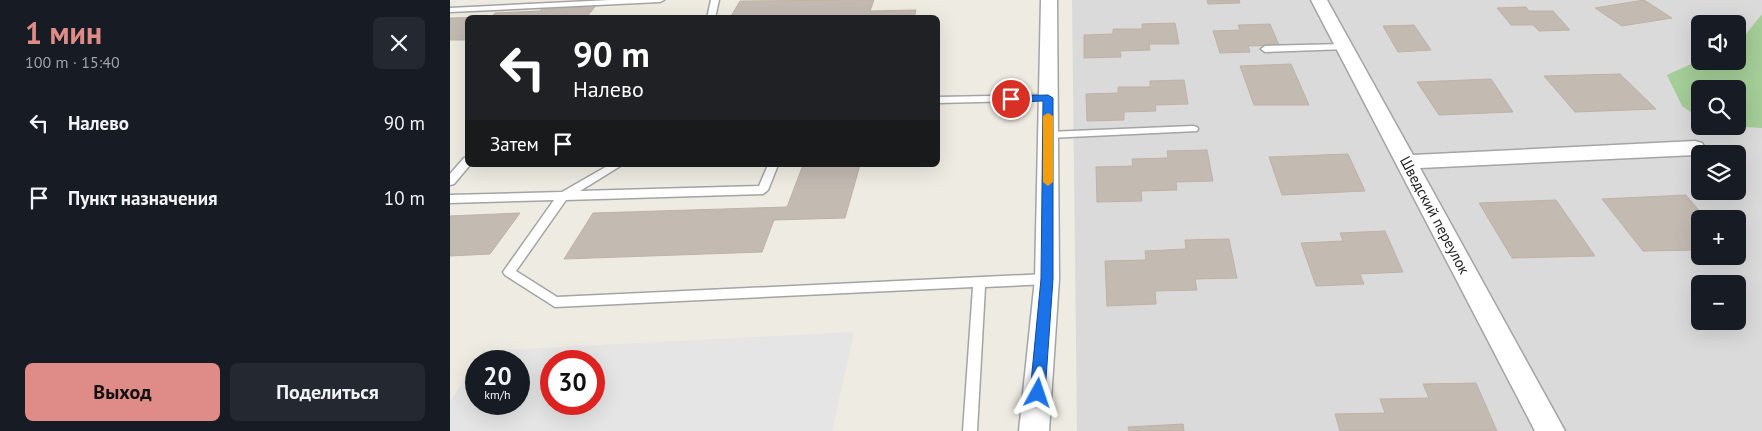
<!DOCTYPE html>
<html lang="ru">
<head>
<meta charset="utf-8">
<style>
	body { margin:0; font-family:"PT Sans",sans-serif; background:#242831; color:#f1f3f6; height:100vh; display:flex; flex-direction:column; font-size:19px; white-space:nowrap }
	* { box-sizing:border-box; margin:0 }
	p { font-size:16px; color:#9ea1a6 }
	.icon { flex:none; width:28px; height:28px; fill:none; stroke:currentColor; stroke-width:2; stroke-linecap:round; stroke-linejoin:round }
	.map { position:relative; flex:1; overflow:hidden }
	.drawer { display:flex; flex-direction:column; background:#171b24; width:450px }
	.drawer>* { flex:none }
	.guide { position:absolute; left:15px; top:15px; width:475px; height:152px; border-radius:8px; box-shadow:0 5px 20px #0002; background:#202124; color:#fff; overflow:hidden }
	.buttons { position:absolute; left:1241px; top:15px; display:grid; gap:10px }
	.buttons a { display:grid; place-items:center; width:55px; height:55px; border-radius:8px; background:#171b24; box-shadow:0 5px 20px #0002; font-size:25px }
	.speed { position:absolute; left:15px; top:350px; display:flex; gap:10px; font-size:25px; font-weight:700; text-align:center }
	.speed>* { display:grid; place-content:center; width:65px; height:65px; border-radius:50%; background:#171b24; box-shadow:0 5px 20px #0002; line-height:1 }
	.speed small { font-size:12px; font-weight:400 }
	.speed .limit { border:8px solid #d22; background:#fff; color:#111 }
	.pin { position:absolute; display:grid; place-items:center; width:42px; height:42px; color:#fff; margin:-21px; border:2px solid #fff; border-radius:50%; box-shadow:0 1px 5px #0007 }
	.me { position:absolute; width:55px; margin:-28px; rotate:5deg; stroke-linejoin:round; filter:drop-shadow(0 0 4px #0008) }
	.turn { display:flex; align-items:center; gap:18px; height:105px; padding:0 25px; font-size:22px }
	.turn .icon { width:65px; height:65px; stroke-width:2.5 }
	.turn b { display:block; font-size:35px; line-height:42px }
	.then { display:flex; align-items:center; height:48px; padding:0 25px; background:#0003; gap:10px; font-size:19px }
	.round { display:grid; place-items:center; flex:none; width:52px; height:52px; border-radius:8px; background:#242831 }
	.summary { display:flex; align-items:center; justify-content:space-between; height:85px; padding:0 25px }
	h1 { font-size:30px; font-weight:600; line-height:38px; color:#df8c88 }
	.button { display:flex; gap:10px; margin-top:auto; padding:10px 25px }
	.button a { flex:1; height:58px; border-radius:8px; background:#df8c88; color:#111; font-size:20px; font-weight:600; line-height:58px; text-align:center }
	.button a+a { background:#242831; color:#f1f3f6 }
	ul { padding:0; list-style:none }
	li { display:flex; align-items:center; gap:15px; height:75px; padding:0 25px }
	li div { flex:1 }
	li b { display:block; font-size:19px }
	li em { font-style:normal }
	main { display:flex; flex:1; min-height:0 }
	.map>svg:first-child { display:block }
	.residential { fill:#dbdada; fill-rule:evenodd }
	.forest { fill:#a4cd97 }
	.parking { fill:#e5e5e5; fill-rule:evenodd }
	.building { fill:#c3bab2; stroke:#bfb2a5 }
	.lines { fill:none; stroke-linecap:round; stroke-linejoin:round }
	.service-casing { stroke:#a4a4a4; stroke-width:3 }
	.minor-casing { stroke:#a4a4a4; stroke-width:3 }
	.service { fill:#fff; fill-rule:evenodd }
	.minor { fill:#fff; fill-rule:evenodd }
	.route { fill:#1a73e8; stroke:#114b97 }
	.slow { fill:#f59e0b }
	.labels { text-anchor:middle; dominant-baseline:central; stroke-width:5; stroke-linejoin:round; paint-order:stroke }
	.street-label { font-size:15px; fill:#1d1d1d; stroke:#fff }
</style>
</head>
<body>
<main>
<section class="drawer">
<div class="summary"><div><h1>1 мин</h1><p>100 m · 15:40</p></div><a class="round"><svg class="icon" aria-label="close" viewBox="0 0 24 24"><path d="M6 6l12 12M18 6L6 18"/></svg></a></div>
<ul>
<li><svg class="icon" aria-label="left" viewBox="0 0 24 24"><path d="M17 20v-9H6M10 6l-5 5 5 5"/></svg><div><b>Налево</b></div><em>90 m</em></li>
<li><svg class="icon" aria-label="arrive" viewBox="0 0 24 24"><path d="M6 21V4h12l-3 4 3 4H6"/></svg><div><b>Пункт назначения</b></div><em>10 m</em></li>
</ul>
<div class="button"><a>Выход</a><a>Поделиться</a></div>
</section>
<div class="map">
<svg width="1312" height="431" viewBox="0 0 1312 431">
	<rect width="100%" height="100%" fill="#eeebe2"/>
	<path class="residential" d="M622,0H1312V431H627ZM1250,24H1288V61H1250ZM1250,89H1288V126H1250ZM1250,154H1288V191H1250ZM1250,219H1288V256H1250ZM1250,284H1288V321H1250Z"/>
	<path class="forest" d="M1312,14V128L1280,126H1288V89H1250V118L1232,106L1217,75L1250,60L1288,61V44Z"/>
	<path class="parking" d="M404,332L382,431H0V402L26,361V404H69V361H26L33,351ZM144,361V404H101V361Z"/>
	<g class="building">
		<path d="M424,0L420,11L466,10L464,18H280L290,1Z"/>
		<path d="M757,0H789L790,3L758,4Z"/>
		<path d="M1194,0L1222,18L1172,26L1145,8Z"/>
		<path d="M147,4L136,18H18V38L15,40H0V18L41,17L45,13L90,11L95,6Z"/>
		<path d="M1076,7L1079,11H1103L1120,30L1089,31L1083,25H1061L1047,8Z"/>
		<path d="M725,23L729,44H699L700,50L670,51L671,57L634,58V35L663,34V29H692V24Z"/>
		<path d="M820,24L829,45L798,46L800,52L770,53L763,31L790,30L788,25Z"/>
		<path d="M964,25L981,50L948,52L933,26Z"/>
		<path d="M841,64L859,105H804L790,66Z"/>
		<path d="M1170,74L1206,109L1125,112L1094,76Z"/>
		<path d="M1041,79L1063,112L989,115L967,82Z"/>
		<path d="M734,80L738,104L705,105L706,111L674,112V120L637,121L636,94L668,93V87H700V81Z"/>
		<path d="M757,150L763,181L726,182L727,190L691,191L692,201L647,202L646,167L683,166L682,159L718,158L717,151Z"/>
		<path d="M898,154L915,191L832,195L819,157Z"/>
		<path d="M353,165H410L395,218L324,220L312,252L114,259L143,213L337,207Z"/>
		<path d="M1236,195L1256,219H1250V250L1193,251L1152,199Z"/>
		<path d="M1106,200L1145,256L1062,258L1029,203Z"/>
		<path d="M70,213L40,254L0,256V216Z"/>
		<path d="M935,231L953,272L910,274L914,284L866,286L851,243L893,241L890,233Z"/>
		<path d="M779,239L787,278L745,279L747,290L705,291L706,304L657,306L655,261L696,260L695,251L736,249L735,240Z"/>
		<path d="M1026,383L1047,431H890L885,414L935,413L930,399L979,398L973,384Z"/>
		<path d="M733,424L734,431H679L678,427Z"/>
	</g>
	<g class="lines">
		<defs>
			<g id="service">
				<path d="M160,0H214L210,2L0,12V8Z"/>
				<path d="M261,0H269L265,18H257Z"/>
				<path d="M894,44L898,47L897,49L815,52L811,49L815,46Z"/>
				<path d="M598,95L601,96V100L488,103V97Z"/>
				<path d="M743,126L747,127L748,129L747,131L598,138L593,135L598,132Z"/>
				<path d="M18,157V165H20L4,184L0,185V174L14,158Z"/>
				<path d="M159,165H172L130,191L309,186L318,165H328L318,190L313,194L116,200L66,271L107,297L597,274L601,276L603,279L601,282L597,284L535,287L527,431H513L523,287L105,307L55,275L53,272L104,200L0,203V195L112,192Z"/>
			</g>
			<g id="minor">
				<path d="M591,0H607L609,279L599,431H569L585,279Z"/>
				<path d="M861,0H877L963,155L1245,141L1252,143L1255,148L1252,153L1245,155L970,168L1115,431H1085Z"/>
			</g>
		</defs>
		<use href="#service" class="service-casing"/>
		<use href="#minor" class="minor-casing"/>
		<use href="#service" class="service"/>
		<use href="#minor" class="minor"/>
	</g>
	<path class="route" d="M598,95L603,98V279L595,393L592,397L588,399L583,397L580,393L591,279L593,101L561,102L557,99L561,96Z"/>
	<path class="slow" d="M598,113L603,116V182L598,186L593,182V116Z"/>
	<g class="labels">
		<g class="street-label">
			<text transform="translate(985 215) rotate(62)">Шведский переулок</text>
		</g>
	</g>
</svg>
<div class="buttons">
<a><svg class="icon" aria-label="sound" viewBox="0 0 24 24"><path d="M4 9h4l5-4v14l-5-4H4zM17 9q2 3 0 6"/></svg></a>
<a><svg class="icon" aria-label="search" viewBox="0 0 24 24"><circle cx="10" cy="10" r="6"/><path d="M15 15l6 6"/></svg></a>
<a><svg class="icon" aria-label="layers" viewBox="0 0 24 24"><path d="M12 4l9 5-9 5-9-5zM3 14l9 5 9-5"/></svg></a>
<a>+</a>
<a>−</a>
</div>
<div class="speed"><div>20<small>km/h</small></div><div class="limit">30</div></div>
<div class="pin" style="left:561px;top:99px;background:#d93025"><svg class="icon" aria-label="arrive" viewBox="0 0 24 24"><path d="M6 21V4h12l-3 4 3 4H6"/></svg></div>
<svg class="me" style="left:588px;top:393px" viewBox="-20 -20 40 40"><path d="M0-17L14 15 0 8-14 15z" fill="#1a73e8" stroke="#fff" stroke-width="4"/></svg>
<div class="guide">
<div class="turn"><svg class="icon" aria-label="left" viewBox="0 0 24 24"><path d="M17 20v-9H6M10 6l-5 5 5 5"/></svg><div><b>90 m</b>Налево</div></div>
<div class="then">Затем<svg class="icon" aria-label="arrive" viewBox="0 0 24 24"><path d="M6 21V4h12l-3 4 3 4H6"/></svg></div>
</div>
</div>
</main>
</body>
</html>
